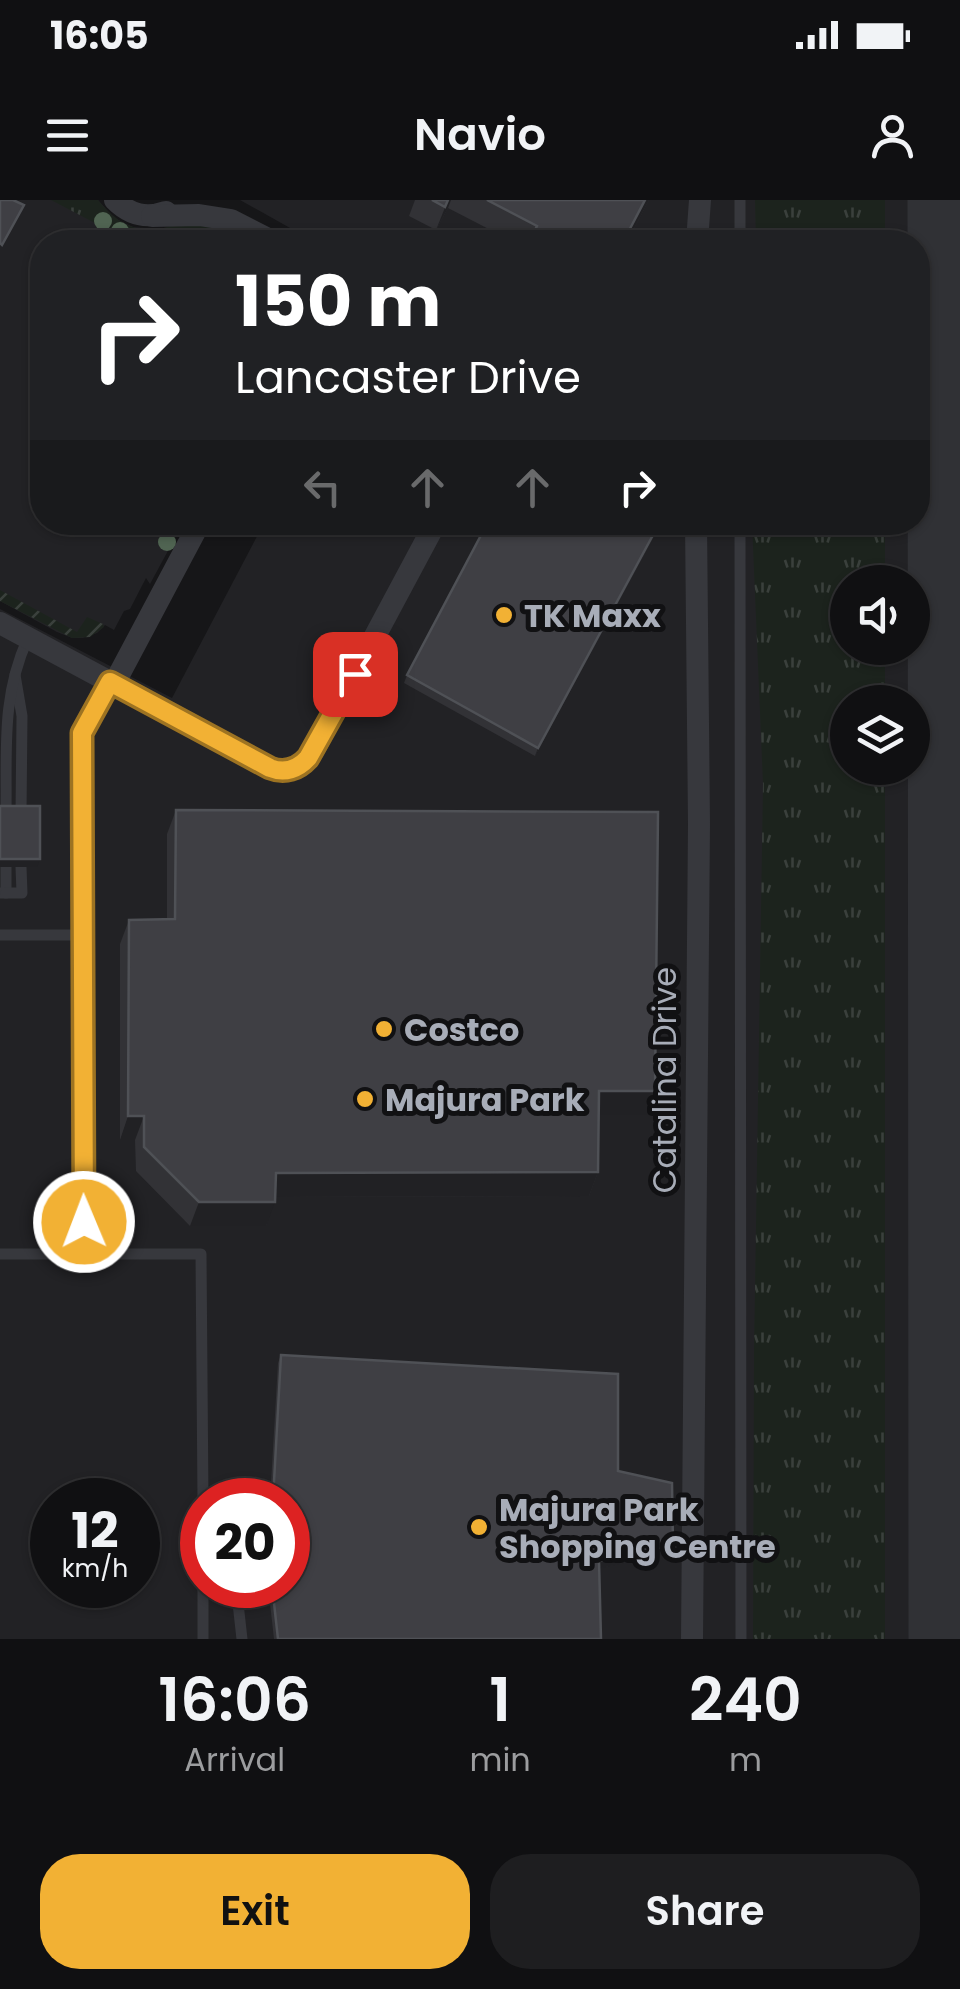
<!DOCTYPE html>
<html lang="en">
<head>
<meta charset="utf-8">
<style>
	body { margin:0; font-family:Poppins,sans-serif; background:#1e1e20; color:#f1f3f6; height:100vh; display:flex; flex-direction:column; font-size:38px; white-space:nowrap }
	* { box-sizing:border-box; margin:0 }
	p { font-size:32px; color:#9c9d9f }
	.icon { flex:none; width:55px; height:55px; fill:none; stroke:currentColor; stroke-width:2; stroke-linecap:round; stroke-linejoin:round }
	.map { position:relative; height:1439px; overflow:hidden }
	.side { display:flex; flex-direction:column; background:#101012; flex:1 }
	.side>* { flex:none }
	.top-card { position:absolute; left:30px; top:30px; width:900px; height:305px; border-radius:40px; box-shadow:0 2px 8px #0004,0 0 0 2px #303032; background:#202124; color:#fff; overflow:hidden }
	.controls { position:absolute; left:830px; top:365px; display:grid; gap:20px }
	.controls a { display:grid; place-items:center; width:100px; height:100px; border-radius:50%; background:#101012; box-shadow:0 2px 8px #0004,0 0 0 2px #303032; font-size:50px }
	.speed { position:absolute; left:30px; top:1278px; display:flex; gap:20px; font-size:50px; font-weight:700; text-align:center }
	.speed>* { display:grid; place-content:center; width:130px; height:130px; border-radius:50%; background:#101012; box-shadow:0 2px 8px #0004,0 0 0 2px #303032; line-height:1 }
	.speed small { font-size:25px; font-weight:400 }
	.speed .limit { border:15px solid #d22; background:#fff; color:#111 }
	.pin { position:absolute; display:grid; place-items:center; width:85px; height:85px; color:#fff; margin:-42px; border-radius:20px; box-shadow:0 5px 15px #0006 }
	.me { position:absolute; width:110px; margin:-55px; rotate:359deg; stroke-linejoin:round; filter:drop-shadow(0 0 8px #0008) }
	.turn { display:flex; align-items:center; gap:35px; height:210px; padding:0 40px; font-size:45px }
	.turn .icon { width:130px; height:130px; stroke-width:2.5 }
	.turn b { display:block; font-size:70px; line-height:85px }
	.lanes { display:flex; align-items:center; height:95px; padding:0 40px; background:#0003; justify-content:center; gap:50px; direction:ltr }
	.lanes .off { opacity:.35 }
	.eta { display:flex; justify-content:space-evenly; align-items:center; height:170px; text-align:center }
	.eta b { font-size:60px; font-weight:600; line-height:70px }
	.primary-button { display:flex; gap:20px; margin-top:auto; padding:20px 40px }
	.primary-button a { flex:1; height:115px; border-radius:40px; background:#f2b134; color:#111; font-size:40px; font-weight:600; line-height:115px; text-align:center }
	.primary-button a+a { background:#1e1e20; color:#f1f3f6 }
	.status { display:flex; justify-content:space-between; align-items:center; height:70px; padding:0 50px; background:#101012; direction:ltr }
	.status svg { height:28px; fill:currentColor }
	header { display:flex; justify-content:space-between; align-items:center; height:130px; padding:0 40px; background:#101012; font-size:45px; font-weight:600 }
	.map>svg:first-child { display:block }
	.built { fill:#222225; fill-rule:evenodd }
	.grass { fill:url(#grass-tufts) }
	.garden { fill:url(#garden-furrows) }
	.lines { fill:none; stroke-linecap:round; stroke-linejoin:round }
	.taxiway { stroke:#303135; stroke-width:65 }
	.service { stroke:#37383d; stroke-width:11 }
	.minor { stroke:#37383d; stroke-width:22 }
	.tree { fill:#506452 }
	.wall { fill:#323236 }
	.shaded-wall { fill:#212124 }
	.building { fill:#3f3f44; stroke:#4f5156; stroke-width:2.5 }
	.route-casing { stroke:#9d7322; stroke-width:25 }
	.route { stroke:#f2b134; stroke-width:18 }
	.poi-dot { fill:#f2b134; stroke:#111113; stroke-width:4 }
	.labels { text-anchor:middle; dominant-baseline:central; stroke-width:10; stroke-linejoin:round; paint-order:stroke }
	.poi-label { font-size:32px; font-weight:bold; fill:#a8adb8; stroke:#111113; text-anchor:start }
	.street-label { font-size:32px; fill:#a8adb8; stroke:#111113 }
</style>
</head>
<body>
<div class="status"><b>16:05</b><svg viewBox="0 0 49 12"><path d="M0 12V9h3v3zM5 12V6h3v6zM10 12V3h3v9zM15 12V0h3v12zM26 1h20v11H26zM47 4h2v5h-2z"/></svg></div>
<header><svg class="icon" aria-label="menu" viewBox="0 0 24 24"><path d="M4 6h16M4 12h16M4 18h16"/></svg>Navio<svg class="icon" aria-label="person" viewBox="0 0 24 24"><circle cx="12" cy="8" r="4"/><path d="M4 21q1-7 8-7t8 7"/></svg></header>
<div class="map">
<svg width="960" height="1439" viewBox="0 0 960 1439">
	<defs>
		<pattern id="grass-tufts" width="24" height="20" patternUnits="userSpaceOnUse" patternTransform="scale(2.5)"><rect width="24" height="20" fill="#1c231d"/><path d="M3 7l-1-3M5 7V3M7 7l1-3M15 17l-1-3M17 17v-4M19 17l1-3" fill="none" stroke="#3a403c"/></pattern>
		<pattern id="garden-furrows" width="10" height="10" patternUnits="userSpaceOnUse" patternTransform="scale(2.5)"><rect width="10" height="10" fill="#1c231d"/><path d="M-1 1l2-2M0 10L10 0M9 11l2-2" fill="none" stroke="#3a403c"/></pattern>
	</defs>
	<rect width="100%" height="100%" fill="#161618"/>
	<g class="built">
		<path d="M0,0H98L114,18L133,27L159,29L173,26L250,42H42V322L183,323L150,384L146,378L130,409L124,411L114,430L105,425L97,433L83,438H72L57,432L0,401Z"/>
		<path d="M240,0H960V1439H0V409L172,498L264,323L918,322V42H315ZM848,382H912V448H848ZM848,502H912V568H848ZM52,1300H138V1385H52ZM202,1300H288V1385H202Z"/>
	</g>
	<g class="grass">
		<path d="M51,0H98C114,20 133,33 159,29C167,28 175,24 182,22C206,18 230,32 250,42H131Z"/>
		<path d="M755,0H885V42H756Z"/>
		<path d="M752,323H885V382H848V448H885V502H848V568H885V1439H753L754,1151L763,584Z"/>
	</g>
	<path class="garden" d="M0,390L77,432L87,417L103,424L104,427L90,437L72,438L0,401Z"/>
	<g class="lines">
		<path class="taxiway" d="M940,0L941,1439"/>
		<g class="service">
			<path d="M740,0V42"/>
			<path d="M740,322L741,1439"/>
			<path d="M15,475L22,516L21,614"/>
			<path d="M6,614C7,550 1,497 28,438"/>
			<path d="M1,693H6V667"/>
			<path d="M6,693H22L21,667"/>
			<path d="M0,735H83L84,1054"/>
			<path d="M0,1054H201L203,1300"/>
			<path d="M236,1385L242,1439"/>
			<path d="M203,1439V1385"/>
		</g>
		<g class="minor">
			<path d="M115,0C130,15 146,19 166,12"/>
			<path d="M152,16L199,15L231,20L274,42"/>
			<path d="M697,42L700,0"/>
			<path d="M0,423L270,568C288,575 303,567 313,552L436,322"/>
			<path d="M114,484L200,322"/>
			<path d="M83,735L82,533L110,481"/>
			<path d="M692,1439L699,624L696,322"/>
		</g>
	</g>
	<g class="tree">
		<circle cx="103" cy="21" r="9"/>
		<circle cx="120" cy="31" r="9"/>
		<circle cx="167" cy="342" r="9"/>
	</g>
	<g class="wall">
		<path d="M415,0H649L627,42H514L448,8L436,30L409,16Z"/>
		<path d="M662,322L535,556L404,483L407,475Z"/>
		<path d="M176,610L647,915H599L598,972L589,996L275,997L266,1026H190L136,971L135,940H120V744L129,720H167V634Z"/>
		<path d="M281,1155L618,1271L670,1353L599,1368L601,1439H274L268,1385H288V1300H270L278,1163Z"/>
	</g>
	<g class="shaded-wall">
		<path d="M448,0H451L448,8L436,30Z"/>
		<path d="M645,0H649L627,42H623Z"/>
		<path d="M660,322H662L535,556L538,548Z"/>
		<path d="M0,659H40L37,667H0Z"/>
		<path d="M599,891H655L647,915H590Z"/>
		<path d="M128,916H144L135,940H120Z"/>
		<path d="M598,972L589,996L267,997L276,973Z"/>
		<path d="M199,1002H275L266,1026H190Z"/>
		<path d="M673,1345L670,1353L596,1369L599,1361Z"/>
	</g>
	<g class="building">
		<path d="M0,0H13L24,5L2,45L0,43Z"/>
		<path d="M432,0H448L445,7Z"/>
		<path d="M487,0H645L623,42H566L563,41L562,42H529L537,26Z"/>
		<path d="M488,322H660L538,548L407,475Z"/>
		<rect x="0" y="606" width="40" height="53"/>
		<path d="M176,610L658,612L655,891H599L598,972L276,973L275,1002H199L144,947V916H128L129,720L175,719Z"/>
		<path d="M281,1155L618,1174V1271L672,1283L673,1345L599,1361L601,1439H278L272,1385H288V1300H273Z"/>
	</g>
	<g class="lines">
		<defs>
			<path id="route" d="M84,1022L82,533L110,482L270,568C285,574 298,569 308,558L355,474"/>
		</defs>
		<use href="#route" class="route-casing"/>
		<use href="#route" class="route"/>
	</g>
	<g class="poi-dot">
		<circle cx="504" cy="415" r="10"/>
		<circle cx="384" cy="829" r="10"/>
		<circle cx="365" cy="899" r="10"/>
		<circle cx="479" cy="1327" r="10"/>
	</g>
	<g class="labels">
		<g class="poi-label">
			<text x="524" y="415">TK Maxx</text>
			<text x="404" y="829">Costco</text>
			<text x="385" y="899">Majura Park</text>
			<text x="499" y="1309">Majura Park<tspan x="499" dy="37">Shopping Centre</tspan></text>
		</g>
		<g class="street-label">
			<text transform="translate(664 880) rotate(-90)">Catalina Drive</text>
		</g>
	</g>
</svg>
<div class="controls">
<a><svg class="icon" aria-label="sound" viewBox="0 0 24 24"><path d="M4 9h4l5-4v14l-5-4H4zM17 9q2 3 0 6"/></svg></a>
<a><svg class="icon" aria-label="layers" viewBox="0 0 24 24"><path d="M12 4l9 5-9 5-9-5zM3 14l9 5 9-5"/></svg></a>
</div>
<div class="speed"><div>12<small>km/h</small></div><div class="limit">20</div></div>
<div class="pin" style="left:355px;top:474px;background:#d93025"><svg class="icon" aria-label="arrive" viewBox="0 0 24 24"><path d="M6 21V4h12l-3 4 3 4H6"/></svg></div>
<svg class="me" style="left:84px;top:1022px" viewBox="-20 -20 40 40"><circle r="17" fill="#f2b134" stroke="#fff" stroke-width="3"/><path d="M0-11L8 9 0 5-8 9z" fill="#fff"/></svg>
<div class="top-card">
<div class="turn"><svg class="icon" aria-label="right" viewBox="0 0 24 24"><path d="M7 20v-9h11M14 6l5 5-5 5"/></svg><div><b>150 m</b>Lancaster Drive</div></div>
<div class="lanes"><svg class="icon off" aria-label="left" viewBox="0 0 24 24"><path d="M17 20v-9H6M10 6l-5 5 5 5"/></svg><svg class="icon off" aria-label="ahead" viewBox="0 0 24 24"><path d="M12 20V5M6 11l6-6 6 6"/></svg><svg class="icon off" aria-label="ahead" viewBox="0 0 24 24"><path d="M12 20V5M6 11l6-6 6 6"/></svg><svg class="icon" aria-label="right" viewBox="0 0 24 24"><path d="M7 20v-9h11M14 6l5 5-5 5"/></svg></div>
</div>
</div>
<section class="side">
<div class="eta">
<div><b>16:06</b><p>Arrival</p></div>
<div><b>1</b><p>min</p></div>
<div><b>240</b><p>m</p></div>
</div>
<div class="primary-button"><a>Exit</a><a>Share</a></div>
</section>
</body>
</html>
